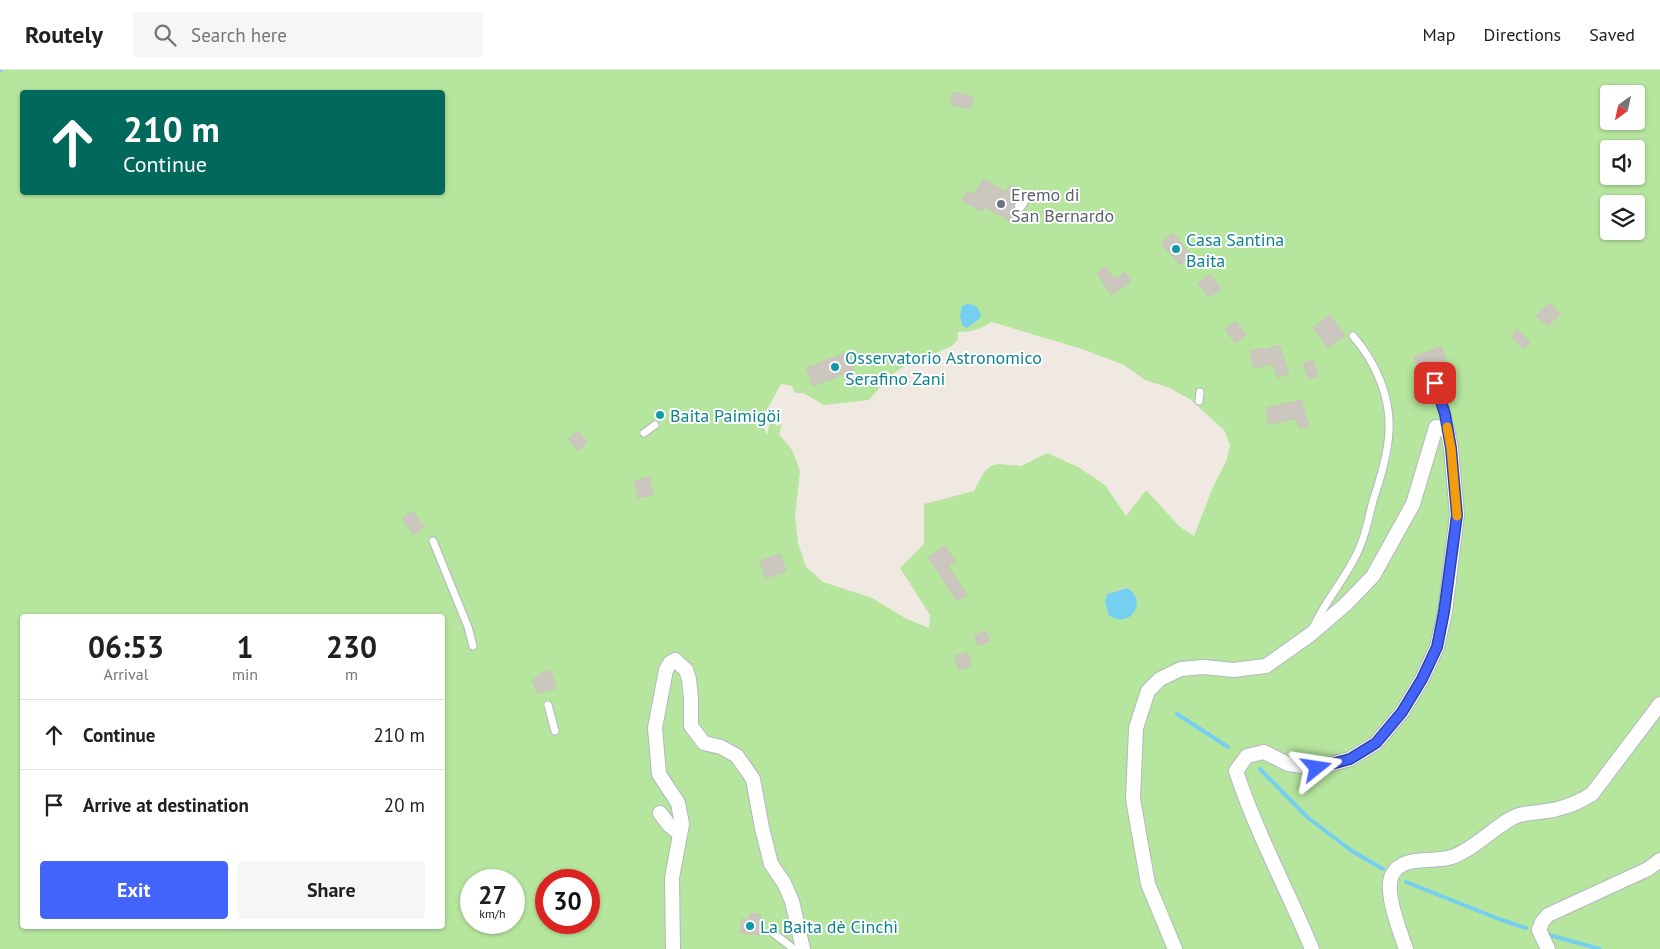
<!DOCTYPE html>
<html lang="en">
<head>
<meta charset="utf-8">
<style>
	body { margin:0; font-family:"PT Sans",sans-serif; background:#f6f6f6; color:#202124; height:100vh; display:flex; flex-direction:column; font-size:19px; white-space:nowrap }
	* { box-sizing:border-box; margin:0 }
	p { font-size:16px; color:#757577 }
	.icon { flex:none; width:28px; height:28px; fill:none; stroke:currentColor; stroke-width:2; stroke-linecap:round; stroke-linejoin:round }
	.map { position:relative; flex:1; overflow:hidden }
	.drawer { position:absolute; left:20px; top:544px; width:425px; height:315px; display:flex; flex-direction:column; background:#fff; border-radius:5px; box-shadow:0 1px 4px #0004 }
	.drawer>* { flex:none }
	.top-card { position:absolute; left:20px; top:20px; width:425px; height:105px; border-radius:5px; box-shadow:0 1px 4px #0004; background:#00695c; color:#fff; overflow:hidden }
	.needle { width:32px; rotate:213deg }
	.fabs { position:absolute; left:1600px; top:15px; display:grid; gap:10px }
	.fabs a { display:grid; place-items:center; width:45px; height:45px; border-radius:5px; background:#fff; box-shadow:0 1px 4px #0004; font-size:25px }
	.speed { position:absolute; left:460px; top:799px; display:flex; gap:10px; font-size:25px; font-weight:700; text-align:center }
	.speed>* { display:grid; place-content:center; width:65px; height:65px; border-radius:50%; background:#fff; box-shadow:0 1px 4px #0004; line-height:1 }
	.speed small { font-size:12px; font-weight:400 }
	.speed .limit { border:8px solid #d22; background:#fff; color:#111 }
	.pin { position:absolute; display:grid; place-items:center; width:42px; height:42px; color:#fff; margin:-21px; border-radius:10px; box-shadow:0 2px 8px #0006 }
	.me { position:absolute; width:55px; margin:-28px; rotate:75deg; stroke-linejoin:round; filter:drop-shadow(0 0 4px #0008) }
	.turn { display:flex; align-items:center; gap:18px; height:105px; padding:0 20px; font-size:22px }
	.turn .icon { width:65px; height:65px; stroke-width:2.5 }
	.turn b { display:block; font-size:35px; line-height:42px }
	.eta { display:flex; justify-content:space-evenly; align-items:center; height:85px; text-align:center }
	.eta b { font-size:30px; font-weight:700; line-height:35px }
	.cta { display:flex; gap:10px; margin-top:auto; padding:10px 20px }
	.cta a { flex:1; height:58px; border-radius:5px; background:#4264fb; color:#fff; font-size:20px; font-weight:700; line-height:58px; text-align:center }
	.cta a+a { background:#f6f6f6; color:#202124 }
	ul { padding:0; list-style:none }
	li { display:flex; align-items:center; gap:15px; height:70px; padding:0 20px; border-top:1px solid #e0e0e0 }
	li div { flex:1 }
	li b { display:block; font-size:19px }
	li em { font-style:normal }
	header { display:flex; align-items:center; gap:30px; box-sizing:border-box; height:70px; padding:0 25px; background:#fff; border-bottom:1px solid #e0e0e0 }
	header strong { font-size:24px }
	nav { display:flex; gap:28px; margin-inline-start:auto; font-size:18px }
	.search { width:350px; height:45px; background:#f6f6f6; display:flex; align-items:center; gap:12px; box-sizing:border-box; padding:0 18px; border-radius:5px; color:#757577; font-size:19px }
	.map>svg:first-child { display:block }
	.green { fill:#b6e59e; fill-rule:evenodd }
	.water { fill:#75cff0 }
	.lines { fill:none; stroke-linecap:round; stroke-linejoin:round }
	.stream { stroke:#75cff0; stroke-width:4 }
	.building { fill:#cbc7bf; stroke:#cbc5ba }
	.pedestrian-tunnel { stroke:#c8c4bd; stroke-width:10; stroke-dasharray:10 5; stroke-linecap:butt }
	.service-casing { stroke:#b4b7c1; stroke-width:9 }
	.pedestrian-casing { stroke:#b4b7c1; stroke-width:12 }
	.minor-casing { stroke:#b4b7c1; stroke-width:16 }
	.service { stroke:#fff; stroke-width:7 }
	.pedestrian { stroke:#fff; stroke-width:10 }
	.minor { stroke:#fff; stroke-width:14 }
	.route-casing { stroke:#2b41a3; stroke-width:12 }
	.route { stroke:#4264fb; stroke-width:9 }
	.slow { stroke:#f59e0b; stroke-width:9 }
	.worship-dot { fill:#6b7280; stroke:#fff; stroke-width:2 }
	.culture-dot { fill:#0f9aa8; stroke:#fff; stroke-width:2 }
	.labels { text-anchor:middle; dominant-baseline:central; stroke-width:4; stroke-linejoin:round; paint-order:stroke }
	.worship-label { font-size:18px; fill:#5b616d; stroke:#fff; text-anchor:start }
	.culture-label { font-size:18px; fill:#0d838f; stroke:#fff; text-anchor:start }
</style>
</head>
<body>
<header>
<strong>Routely</strong>
<div class="search"><svg class="icon" aria-label="search" viewBox="0 0 24 24"><circle cx="10" cy="10" r="6"/><path d="M15 15l6 6"/></svg>Search here</div>
<nav><a>Map</a><a>Directions</a><a>Saved</a></nav>
</header>
<div class="map">
<svg width="1660" height="879" viewBox="0 0 1660 879">
	<rect width="100%" height="100%" fill="#efe9e1"/>
	<path class="green" d="M0,0H1660V879H0ZM22,22H442V122H22ZM1609,24H1636V51H1609ZM1609,79H1636V106H1609ZM1609,134H1636V161H1609ZM992,252L1082,279L1124,295L1145,310L1170,318L1191,330L1224,360L1230,375L1227,389L1213,417L1194,466L1180,457L1146,420L1126,446L1105,415L1078,397L1047,383L1021,396L999,394L991,396L984,402L974,421L924,434V474L900,498L930,545L929,558L905,548L872,528L823,512L806,497L798,473L795,446L800,401L792,380L779,364L782,354L777,356L770,351L767,365L761,350L781,314L792,316L795,323H803L824,335L869,330L891,305L901,298L952,276L958,269V262C972,262 980,259 992,252ZM1127,518L1131,520L1108,544L1105,532L1112,522ZM22,546H442V856H22ZM471,810H514V852H471ZM546,810H589V852H546Z"/>
	<g class="water">
		<path d="M967,234C976,234 980,239 981,247L967,258L962,255L960,246L962,236Z"/>
		<path d="M1127,518C1150,531 1128,562 1108,544L1105,532L1107,524Z"/>
	</g>
	<g class="lines">
		<g class="stream">
			<path d="M0,0H1"/>
			<path d="M1177,644L1228,677"/>
			<path d="M1260,699L1307,747L1352,781L1383,799"/>
			<path d="M1406,812L1499,849L1526,858"/>
			<path d="M1549,865L1600,879"/>
		</g>
	</g>
	<g class="building">
		<path d="M953,22L973,27L970,39L950,34Z"/>
		<path d="M983,109L1006,122L1009,116L1021,123L1013,135L1016,142H1022L1015,154L985,137L982,142L962,130L967,121L974,125Z"/>
		<path d="M1173,163L1191,185L1180,195L1161,173Z"/>
		<path d="M1106,197L1114,209L1125,202L1131,212L1111,225L1097,203Z"/>
		<path d="M1210,204L1221,219L1209,227L1198,213Z"/>
		<path d="M1550,233L1560,245L1547,256L1536,245Z"/>
		<path d="M1330,245L1345,265L1328,278L1313,258Z"/>
		<path d="M1236,251L1246,265L1235,273L1225,259Z"/>
		<path d="M1517,259L1530,272L1523,279L1511,266Z"/>
		<path d="M1279,275L1289,303L1278,308L1273,294L1254,298L1250,281L1264,278V280Z"/>
		<path d="M1441,276L1446,290L1434,295L1438,307L1424,312L1414,287Z"/>
		<path d="M847,282L854,300L813,316L806,298Z"/>
		<path d="M1312,290L1318,306L1308,309L1303,294Z"/>
		<path d="M1301,330L1309,356L1299,358L1296,349L1269,354L1266,338Z"/>
		<path d="M578,361L587,373L578,381L568,369Z"/>
		<path d="M649,407L653,425L638,428L634,411Z"/>
		<path d="M413,441L424,457L413,465L402,448Z"/>
		<path d="M945,476L956,492L948,496L967,525L957,531L928,487Z"/>
		<path d="M780,484L786,501L766,508L760,491Z"/>
		<path d="M986,561L990,571L978,576L974,566Z"/>
		<path d="M967,582L971,596L958,600L955,586Z"/>
		<path d="M550,600L556,618L538,624L532,610L538,608L537,605Z"/>
		<path d="M750,843L760,844L759,865L740,863L741,849H749Z"/>
	</g>
	<g class="lines">
		<path class="pedestrian-tunnel" d="M1011,152L1020,136"/>
		<defs>
			<g id="service">
				<path d="M1435,313L1445,344L1447,359"/>
				<path d="M1199,331L1200,322"/>
				<path d="M644,363L655,355"/>
				<path d="M433,471L468,557L473,576"/>
				<path d="M1313,558C1324,533 1342,513 1354,489C1364,472 1368,450 1373,431C1380,409 1388,384 1389,361C1391,327 1375,291 1353,266"/>
				<path d="M548,635L555,661"/>
				<path d="M773,863L794,879"/>
			</g>
			<path id="pedestrian" d="M1020,136L1023,131"/>
			<g id="minor">
				<path d="M660,743L669,755L680,764"/>
				<path d="M673,879L672,808L682,754L678,733L659,704L655,658L666,600L670,593L675,590L686,600L689,609L691,628V656L704,673L721,677L737,686L753,709L762,758L771,794L784,813L792,831L803,879"/>
				<path d="M1175,879L1148,814L1133,729L1136,658L1148,621L1160,609L1181,599L1204,597L1233,600L1266,596L1311,564L1346,534L1373,506L1413,434L1436,357L1447,359L1451,378L1457,445L1445,542L1437,577L1422,609L1402,642L1376,673L1350,689L1317,698L1288,694L1264,682L1247,686L1236,701C1256,762 1287,819 1312,879"/>
				<path d="M1406,879C1400,861 1384,822 1392,805C1403,784 1433,793 1452,787C1474,779 1492,759 1512,748C1525,741 1544,743 1557,739C1570,736 1581,731 1592,724L1660,634"/>
				<path d="M1548,879L1539,860L1542,852L1548,845L1648,799L1660,790"/>
			</g>
		</defs>
		<use href="#service" class="service-casing"/>
		<use href="#pedestrian" class="pedestrian-casing"/>
		<use href="#minor" class="minor-casing"/>
		<use href="#service" class="service"/>
		<use href="#pedestrian" class="pedestrian"/>
		<use href="#minor" class="minor"/>
	</g>
	<g class="lines">
		<defs>
			<path id="route" d="M1317,698L1350,689L1376,673L1402,642L1422,609L1437,577L1444,542L1457,445L1451,378L1445,344L1435,313"/>
		</defs>
		<use href="#route" class="route-casing"/>
		<use href="#route" class="route"/>
		<path class="slow" d="M1447,357L1451,378L1457,446"/>
	</g>
	<circle class="worship-dot" cx="1001" cy="134" r="5"/>
	<g class="culture-dot">
		<circle cx="1176" cy="179" r="5"/>
		<circle cx="835" cy="297" r="5"/>
		<circle cx="660" cy="345" r="5"/>
		<circle cx="750" cy="856" r="5"/>
	</g>
	<g class="labels">
		<g class="worship-label">
			<text x="1011" y="124">Eremo di<tspan x="1011" dy="21">San Bernardo</tspan></text>
		</g>
		<g class="culture-label">
			<text x="1186" y="169">Casa Santina<tspan x="1186" dy="21">Baita</tspan></text>
			<text x="845" y="287">Osservatorio Astronomico<tspan x="845" dy="21">Serafino Zani</tspan></text>
			<text x="670" y="345">Baita Paimigöi</text>
			<text x="760" y="856">La Baita dè Cinchì</text>
		</g>
	</g>
</svg>
<div class="fabs">
<a><svg class="needle" viewBox="-14 -14 28 28"><path d="M0-13l5 13h-10z" fill="#e53935"/><path d="M0 13l5-13h-10z" fill="#757577"/></svg></a>
<a><svg class="icon" aria-label="sound" viewBox="0 0 24 24"><path d="M4 9h4l5-4v14l-5-4H4zM17 9q2 3 0 6"/></svg></a>
<a><svg class="icon" aria-label="layers" viewBox="0 0 24 24"><path d="M12 4l9 5-9 5-9-5zM3 14l9 5 9-5"/></svg></a>
</div>
<div class="speed"><div>27<small>km/h</small></div><div class="limit">30</div></div>
<div class="pin" style="left:1435px;top:313px;background:#d93025"><svg class="icon" aria-label="arrive" viewBox="0 0 24 24"><path d="M6 21V4h12l-3 4 3 4H6"/></svg></div>
<svg class="me" style="left:1317px;top:698px" viewBox="-20 -20 40 40"><path d="M0-17L14 15 0 8-14 15z" fill="#4264fb" stroke="#fff" stroke-width="4"/></svg>
<div class="top-card">
<div class="turn"><svg class="icon" aria-label="ahead" viewBox="0 0 24 24"><path d="M12 20V5M6 11l6-6 6 6"/></svg><div><b>210 m</b>Continue</div></div>
</div>
<section class="drawer">
<div class="eta">
<div><b>06:53</b><p>Arrival</p></div>
<div><b>1</b><p>min</p></div>
<div><b>230</b><p>m</p></div>
</div>
<ul>
<li><svg class="icon" aria-label="ahead" viewBox="0 0 24 24"><path d="M12 20V5M6 11l6-6 6 6"/></svg><div><b>Continue</b></div><em>210 m</em></li>
<li><svg class="icon" aria-label="arrive" viewBox="0 0 24 24"><path d="M6 21V4h12l-3 4 3 4H6"/></svg><div><b>Arrive at destination</b></div><em>20 m</em></li>
</ul>
<div class="cta"><a>Exit</a><a>Share</a></div>
</section>
</div>
</body>
</html>
